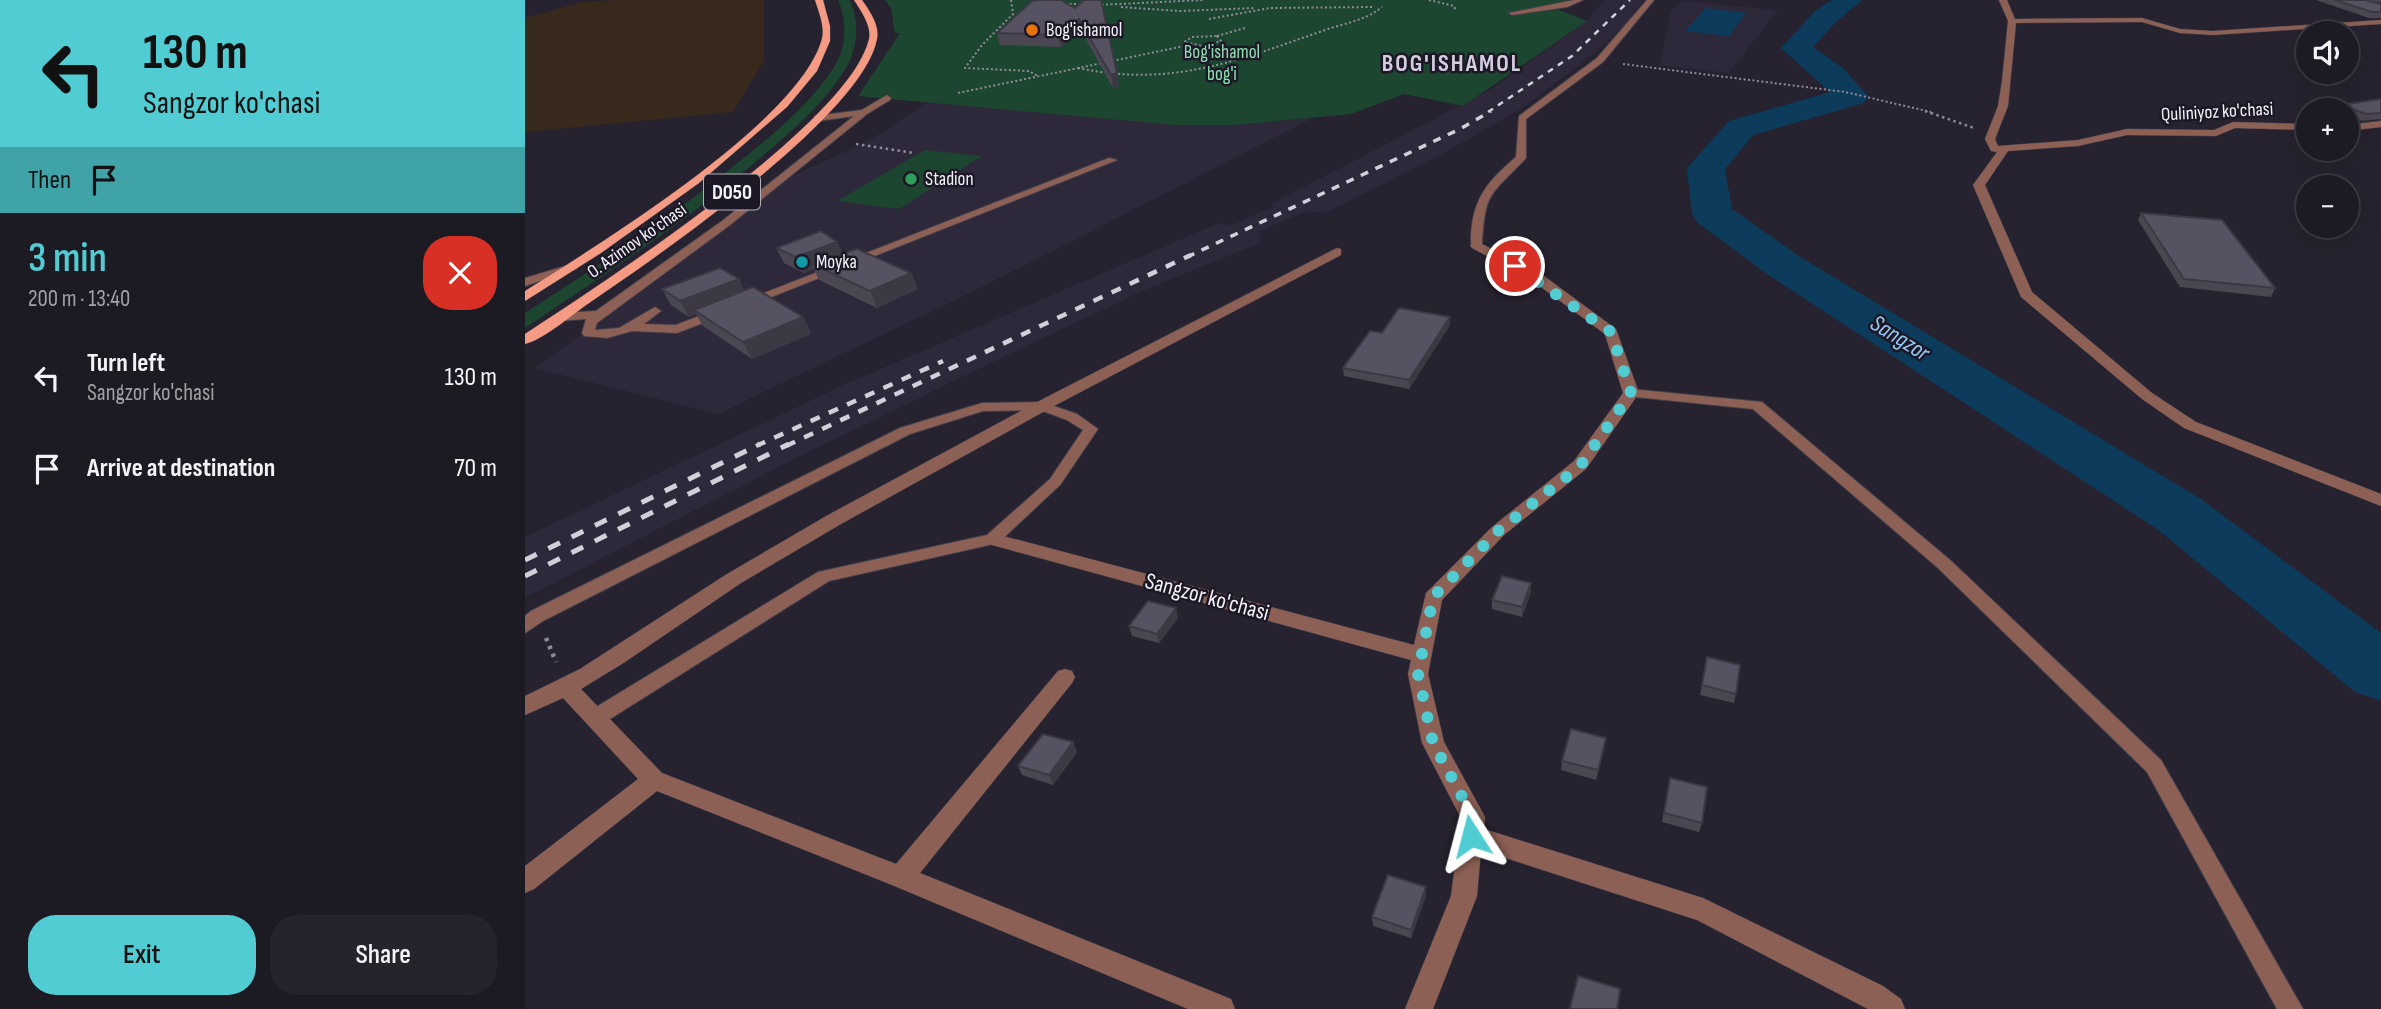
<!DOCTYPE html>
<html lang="en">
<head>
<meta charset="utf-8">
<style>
	body { margin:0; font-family:"Sofia Sans Condensed",sans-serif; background:#25232b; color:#f1f3f6; height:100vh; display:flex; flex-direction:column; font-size:26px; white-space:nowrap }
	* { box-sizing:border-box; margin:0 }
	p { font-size:23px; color:#a0a1a6 }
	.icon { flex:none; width:38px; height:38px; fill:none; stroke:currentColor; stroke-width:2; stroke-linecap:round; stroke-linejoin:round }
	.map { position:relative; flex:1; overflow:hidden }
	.side { display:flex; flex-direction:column; background:#1c1a23; width:525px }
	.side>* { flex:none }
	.hud { background:#51ccd2; color:#111; overflow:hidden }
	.tools { position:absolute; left:1771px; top:21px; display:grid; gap:14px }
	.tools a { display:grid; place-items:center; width:63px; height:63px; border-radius:50%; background:#1c1a23; box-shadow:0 7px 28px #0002,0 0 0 2px #3a3841; font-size:35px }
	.pin { position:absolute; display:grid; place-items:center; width:60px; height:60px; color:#fff; margin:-30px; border:4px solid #fff; border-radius:50%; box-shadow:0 2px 7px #0007 }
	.me { position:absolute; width:77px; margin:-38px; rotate:351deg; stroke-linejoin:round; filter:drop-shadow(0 0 5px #0008) }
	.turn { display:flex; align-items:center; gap:24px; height:147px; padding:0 28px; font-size:32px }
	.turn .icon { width:91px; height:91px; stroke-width:2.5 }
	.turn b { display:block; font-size:49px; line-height:60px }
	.then { display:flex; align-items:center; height:66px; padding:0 28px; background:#0003; gap:14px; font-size:26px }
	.round { display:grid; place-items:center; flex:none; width:74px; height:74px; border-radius:28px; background:#25232b }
	.overview { display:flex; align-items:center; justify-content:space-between; height:119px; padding:0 28px }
	h1 { font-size:42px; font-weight:600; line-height:52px; color:#51ccd2 }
	.primary-button { display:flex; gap:14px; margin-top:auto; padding:14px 28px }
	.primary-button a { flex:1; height:80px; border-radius:28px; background:#51ccd2; color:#111; font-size:28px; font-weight:600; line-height:80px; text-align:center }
	.primary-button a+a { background:#25232b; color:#f1f3f6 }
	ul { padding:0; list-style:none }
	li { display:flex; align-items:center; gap:21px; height:91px; padding:0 28px }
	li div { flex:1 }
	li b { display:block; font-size:26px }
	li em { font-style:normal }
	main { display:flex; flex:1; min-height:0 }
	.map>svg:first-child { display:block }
	.built { fill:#2e283b }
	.education { fill:#37291c }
	.green { fill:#1d4630 }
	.water { fill:#0c3b5c }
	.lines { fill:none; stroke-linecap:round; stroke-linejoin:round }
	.river { fill:#0c3b5c; fill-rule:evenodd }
	.service-casing { stroke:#433f4b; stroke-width:2 }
	.minor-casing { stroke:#433f4b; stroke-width:1 }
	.primary-casing { stroke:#433f4b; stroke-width:1 }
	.path-far2 { stroke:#8f8c97; stroke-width:2; stroke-dasharray:2 2.5; stroke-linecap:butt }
	.path-far1 { stroke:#8f8c97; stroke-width:2.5; stroke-dasharray:2.5 3.5; stroke-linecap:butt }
	.path { stroke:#8f8c97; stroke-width:4.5; stroke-dasharray:3.5 5; stroke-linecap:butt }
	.service { fill:#8c6055; fill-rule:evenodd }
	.minor { fill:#8c6055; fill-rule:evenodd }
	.primary { fill:#f59a83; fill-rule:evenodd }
	.rail-far3 { stroke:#d1cfd8; stroke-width:2.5; stroke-dasharray:6 6; stroke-linecap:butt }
	.rail-far2 { stroke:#d1cfd8; stroke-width:3.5; stroke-dasharray:8 8; stroke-linecap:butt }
	.rail-far1 { stroke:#d1cfd8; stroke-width:4.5; stroke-dasharray:10 10; stroke-linecap:butt }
	.rail { stroke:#d1cfd8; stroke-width:5; stroke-dasharray:13 13; stroke-linecap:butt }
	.wall { fill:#4a4753 }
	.shaded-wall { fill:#3c3944 }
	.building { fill:#565261; stroke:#3c3944; stroke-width:2 }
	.route { stroke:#51ccd2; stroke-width:12; stroke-dasharray:0 21.6 }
	.food-dot { fill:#e8710a; stroke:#1d1826; stroke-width:2.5 }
	.leisure-dot { fill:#2e9e5b; stroke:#1d1826; stroke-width:2.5 }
	.culture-dot { fill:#0f9aa8; stroke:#1d1826; stroke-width:2.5 }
	.labels { text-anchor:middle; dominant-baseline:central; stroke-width:5; stroke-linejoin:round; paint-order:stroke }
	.far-poi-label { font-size:19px; fill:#f3f1fa; stroke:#1d1826; text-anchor:start }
	.far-park-label { font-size:19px; fill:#8ee0b1; stroke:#1d1826 }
	.far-street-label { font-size:19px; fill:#f3f1fa; stroke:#1d1826 }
	.shield { fill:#1d1826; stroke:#b3b0ba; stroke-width:2 }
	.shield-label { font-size:21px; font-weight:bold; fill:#f3f1fa }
	.street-label { font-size:23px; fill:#f3f1fa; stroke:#1d1826 }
	.far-district-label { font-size:24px; font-weight:bold; letter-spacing:2px; fill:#d3cde0; stroke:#1d1826 }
	.water-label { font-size:24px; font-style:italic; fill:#93c8f5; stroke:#1d1826 }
</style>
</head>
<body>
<main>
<section class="side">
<div class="hud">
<div class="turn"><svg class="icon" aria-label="left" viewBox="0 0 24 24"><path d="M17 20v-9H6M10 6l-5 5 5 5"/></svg><div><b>130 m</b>Sangzor ko'chasi</div></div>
<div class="then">Then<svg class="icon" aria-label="arrive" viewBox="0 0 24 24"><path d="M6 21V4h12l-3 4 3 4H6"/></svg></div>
</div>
<div class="overview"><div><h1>3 min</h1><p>200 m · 13:40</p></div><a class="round" style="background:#d93025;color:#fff"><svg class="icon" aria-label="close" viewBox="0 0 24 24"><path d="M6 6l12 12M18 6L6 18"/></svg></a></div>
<ul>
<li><svg class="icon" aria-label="left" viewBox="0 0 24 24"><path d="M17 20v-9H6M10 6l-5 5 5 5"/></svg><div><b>Turn left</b><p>Sangzor ko'chasi</p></div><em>130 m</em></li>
<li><svg class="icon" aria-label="arrive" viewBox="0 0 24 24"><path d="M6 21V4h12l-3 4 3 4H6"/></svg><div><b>Arrive at destination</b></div><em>70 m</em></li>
</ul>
<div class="primary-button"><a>Exit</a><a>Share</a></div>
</section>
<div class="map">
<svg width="1856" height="1009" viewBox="0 0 1856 1009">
	<rect width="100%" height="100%" fill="#26222f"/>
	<g class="built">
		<path d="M1079,0H1118L1103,22L1068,54L999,107L919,153L801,213L782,211L733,232L737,242L615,292L445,373L269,459L0,598V537L316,386L694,223L705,226L750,206L746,204L965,90L1062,21Z"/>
		<path d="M1157,1L1253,10L1204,73L1135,65L1146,10Z"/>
		<path d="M405,101L650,125H709L794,115L451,290L193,414L10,368L149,268L263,178L345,140Z"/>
	</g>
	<path class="education" d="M91,0H239V61L208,112L0,132V18L57,2Z"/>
	<g class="green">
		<path d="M313,0H324C335,19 333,46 322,66C303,99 271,128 242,152C167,218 83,272 0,328V313C74,265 147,217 215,161C249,134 285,104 309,67C322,48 322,20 313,0Z"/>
		<path d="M360,0H1047L1024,6L1062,21L938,106L879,94L826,114L709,125H650L333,96L375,33H370L366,8Z"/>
		<path d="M400,150L457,156L374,209L312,201Z"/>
	</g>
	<path class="water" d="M1181,8L1221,13L1204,36L1160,31Z"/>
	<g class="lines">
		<path class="river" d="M1307,0H1337L1310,23L1288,47L1318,68L1343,96L1339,103L1228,135L1200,169L1207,209L1277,258L1676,499L1856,633V701L1830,692L1632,529L1245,276L1173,223L1167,214L1162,168L1204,121L1305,92L1256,48L1290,11Z"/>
		<defs>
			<g id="service">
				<path d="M1049,0H1058L1042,7L987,15L984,13Z"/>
				<path d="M1122,0H1129L1078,62L1001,119V158C966,196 960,189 957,245L947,247C945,240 946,233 947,225C951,193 968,177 991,157L994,116L1072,58Z"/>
				<path d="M362,95L366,98L365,100L342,114L205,225L72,323L70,330L94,328L130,307L136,311L119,324L151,325L195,308L199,309V315L152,333L107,331L82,338L59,336L57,333L61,319L33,321L27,317L33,313L71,311L197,221L329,116L293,121L289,118L290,116L337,110Z"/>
				<path d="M584,158L592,160L226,305H218L216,302Z"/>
				<path d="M47,264L53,267L51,269L0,286V278Z"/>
				<path d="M1106,389L1237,402L1425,560L1636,760L1778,1009H1752L1622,772L1413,568L1228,409L1101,396L1099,393L1101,390Z"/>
				<path d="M517,402L552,414L573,429L535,485L473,543L304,581L77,724L70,726L63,724L60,718L63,712L293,572L462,535L525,479L558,430L542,420L515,410L458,411L385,434L18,621L0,633V616L6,611L375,428L457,403Z"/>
			</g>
			<g id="minor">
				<path d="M1474,0H1482L1490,19L1617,18L1655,29L1688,31L1856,20V24L1688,35L1655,33L1617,22L1491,23L1483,106L1470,139L1473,146L1553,140L1602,129L1689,130L1708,122L1783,124V130L1710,128L1691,136L1602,135L1553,146L1483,151L1460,185L1507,292L1627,393L1671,422L1856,494V506L1659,428L1617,399L1496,297L1448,185L1472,152L1466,151L1460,139L1473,106L1477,81L1483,21Z"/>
				<path d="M1856,121V127L1822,131V125Z"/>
				<path d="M951,241L1015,273L1091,329L1114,393L1061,469L979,535L917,600L903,674L919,742L960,817L959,829L1178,898L1358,986L1376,999L1380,1009H1343L1172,920L956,850L952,896L908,1009H880L926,896L936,818L897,743L883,674L886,660L467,545L458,539L467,533L889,645L901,593L967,527L1049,461L1098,393L1080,334L1005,279L947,248L945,245Z"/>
				<path d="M812,248L816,249V255L529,406L316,524L216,583L100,662L56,689L137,773L371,864L533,671L540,669L547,671L550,677L547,683L395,873L706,999L710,1009H663L367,885L132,791L9,889L0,893V866L113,779L38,698L0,715V696L55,669L202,574L303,515L518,399Z"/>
			</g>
			<g id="primary">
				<path d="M290,0H298L305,26V41L292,71L262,107L174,183L76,253L0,301V291C75,244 270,124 296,42C301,28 294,13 290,0Z"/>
				<path d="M329,0H337C344,10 355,25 352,39C338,115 133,256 67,301C49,313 20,339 0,344V334C76,284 325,123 344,39C347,26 336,11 329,0Z"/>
			</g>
		</defs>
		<use href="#service" class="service-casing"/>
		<use href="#minor" class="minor-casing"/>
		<use href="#primary" class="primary-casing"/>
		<g class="path-far2">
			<path d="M486,0L488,14L457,45L440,68L504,71L513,76"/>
			<path d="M904,0L929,6L931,11"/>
			<path d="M540,4H559"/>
			<path d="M572,5L679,0"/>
			<path d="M596,7L654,11L730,8"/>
			<path d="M684,19L745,8L848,7"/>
			<path d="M692,36L696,41L678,46L659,42L667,37Z"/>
			<path d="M692,36L720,28"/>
			<path d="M1098,64L1320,92L1406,112"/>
			<path d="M553,68C648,88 714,60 803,29C821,23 841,20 857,7"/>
			<path d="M433,93L664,45"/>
		</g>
		<g class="path-far1">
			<path d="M1400,111L1449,128"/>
			<path d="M331,144L389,153"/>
		</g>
		<path class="path" d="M21,638L31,662"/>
		<use href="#service" class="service"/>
		<use href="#minor" class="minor"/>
		<use href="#primary" class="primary"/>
		<path class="rail-far3" d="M963,112L1047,56L1105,0"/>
		<path class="rail-far2" d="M662,257L935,129L966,111"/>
		<g class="rail-far1">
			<path d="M231,446L418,361"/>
			<path d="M261,446L666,255"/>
		</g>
		<g class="rail">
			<path d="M0,560L235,444"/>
			<path d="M0,576L264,444"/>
		</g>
	</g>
	<g class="wall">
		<path d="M576,0L594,86L588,88L556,30L536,47L475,45L472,33Z"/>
		<path d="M1791,0H1856V2L1843,1L1856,4V18H1844Z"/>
		<path d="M1856,99V119L1837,121L1822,115V110H1813L1816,105Z"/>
		<path d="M1616,213L1750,288L1746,297L1655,287L1613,220Z"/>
		<path d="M312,242L318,254L386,273L393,289L352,308L294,280L289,269L279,273L259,263L251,248Z"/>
		<path d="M214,279L219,290L278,317L286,334L227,359L178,326L171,314L164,317L146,305L137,289Z"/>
		<path d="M925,317V325L884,389L819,376L818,368L857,333Z"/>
		<path d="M1006,583V592L997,617L967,609V600Z"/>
		<path d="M653,618L634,643L607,636L604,626Z"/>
		<path d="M1182,657L1211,694L1209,703L1175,695Z"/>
		<path d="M548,742L552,752L528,785L497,775L493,766Z"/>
		<path d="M1080,747L1071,780L1036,770L1037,761Z"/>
		<path d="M1145,778L1177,823L1174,832L1137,822Z"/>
		<path d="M901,887V896L886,938L848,926L847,917Z"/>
	</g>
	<g class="shaded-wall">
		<path d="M576,0L594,86L588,88L586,75Z"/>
		<path d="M554,19L556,30L536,47L533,35Z"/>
		<path d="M312,242L319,257L287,264L289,269L279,273L271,257Z"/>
		<path d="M386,273L393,289L352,308L345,291Z"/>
		<path d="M214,279L222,295L169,310L171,314L164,317L155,301Z"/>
		<path d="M278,317L286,334L227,359L218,342Z"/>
		<path d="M925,317V325L884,389V380Z"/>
		<path d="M1006,583V592L997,617V607Z"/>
		<path d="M651,608L653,618L634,643L632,634Z"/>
		<path d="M548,742L552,752L528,785L524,775Z"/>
		<path d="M901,887V896L886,938V930Z"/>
	</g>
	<g class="building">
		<path d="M514,0H536L550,8L559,0H576L592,73L586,75L554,19L533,35L472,33L507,1Z"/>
		<path d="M1810,0H1840L1856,4V12H1847Z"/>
		<path d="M1856,99V113L1841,114L1816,105Z"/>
		<path d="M1616,213L1697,220L1750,288L1659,279Z"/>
		<path d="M296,231L312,242L271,257L251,248Z"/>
		<path d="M332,249L386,273L345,291L287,264Z"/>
		<path d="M195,268L214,279L155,301L137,289Z"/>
		<path d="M228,287L278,317L218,342L169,310Z"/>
		<path d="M874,308L925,317L884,380L818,368L845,331L857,333Z"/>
		<path d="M977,576L1006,583L997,607L967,600Z"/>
		<path d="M623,601L651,608L632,634L604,626Z"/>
		<path d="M1182,657L1215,665L1211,694L1177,685Z"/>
		<path d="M1046,729L1081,738L1073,770L1037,761Z"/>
		<path d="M518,734L548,742L524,775L493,766Z"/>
		<path d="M1145,778L1182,787L1177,823L1139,813Z"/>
		<path d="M863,875L901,887L886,930L847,917Z"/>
		<path d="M1053,976L1095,989L1092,1009H1045Z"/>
	</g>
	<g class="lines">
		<path class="route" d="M946,836L948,817L908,743L893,674L908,597L973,531L1055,466L1106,393L1086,332L990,266"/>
	</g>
	<circle class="food-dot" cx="507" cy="30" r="7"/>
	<circle class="leisure-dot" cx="386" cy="179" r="7"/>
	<circle class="culture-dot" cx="277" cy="262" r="7"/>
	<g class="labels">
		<g class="far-poi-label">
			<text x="521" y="30">Bog'ishamol</text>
			<text x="400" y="179">Stadion</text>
			<text x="291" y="262">Moyka</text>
		</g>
		<g class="far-park-label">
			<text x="697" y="52">Bog'ishamol<tspan x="697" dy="22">bog'i</tspan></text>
		</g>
		<g class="far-street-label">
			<text transform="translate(1692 112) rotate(-3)">Quliniyoz ko'chasi</text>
			<text transform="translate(112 241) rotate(-35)">O. Azimov ko'chasi</text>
		</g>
		<rect class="shield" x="179" y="174.5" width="56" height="35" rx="5"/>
		<g class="shield-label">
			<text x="207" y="192">D050</text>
		</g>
		<g class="street-label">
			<text transform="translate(682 597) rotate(15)">Sangzor ko'chasi</text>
		</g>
		<g class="far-district-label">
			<text x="927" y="63">BOG'ISHAMOL</text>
		</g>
		<g class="water-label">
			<text transform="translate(1375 338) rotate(32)">Sangzor</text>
		</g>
	</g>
</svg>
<div class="tools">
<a><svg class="icon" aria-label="sound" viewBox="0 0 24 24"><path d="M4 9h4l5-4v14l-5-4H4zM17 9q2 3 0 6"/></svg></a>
<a>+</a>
<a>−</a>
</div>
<div class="pin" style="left:990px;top:266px;background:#d93025"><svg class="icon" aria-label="arrive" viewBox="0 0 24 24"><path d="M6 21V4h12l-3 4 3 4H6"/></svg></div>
<svg class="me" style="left:946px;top:836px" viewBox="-20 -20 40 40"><path d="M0-17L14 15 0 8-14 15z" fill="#51ccd2" stroke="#fff" stroke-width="4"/></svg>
</div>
</main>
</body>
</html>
